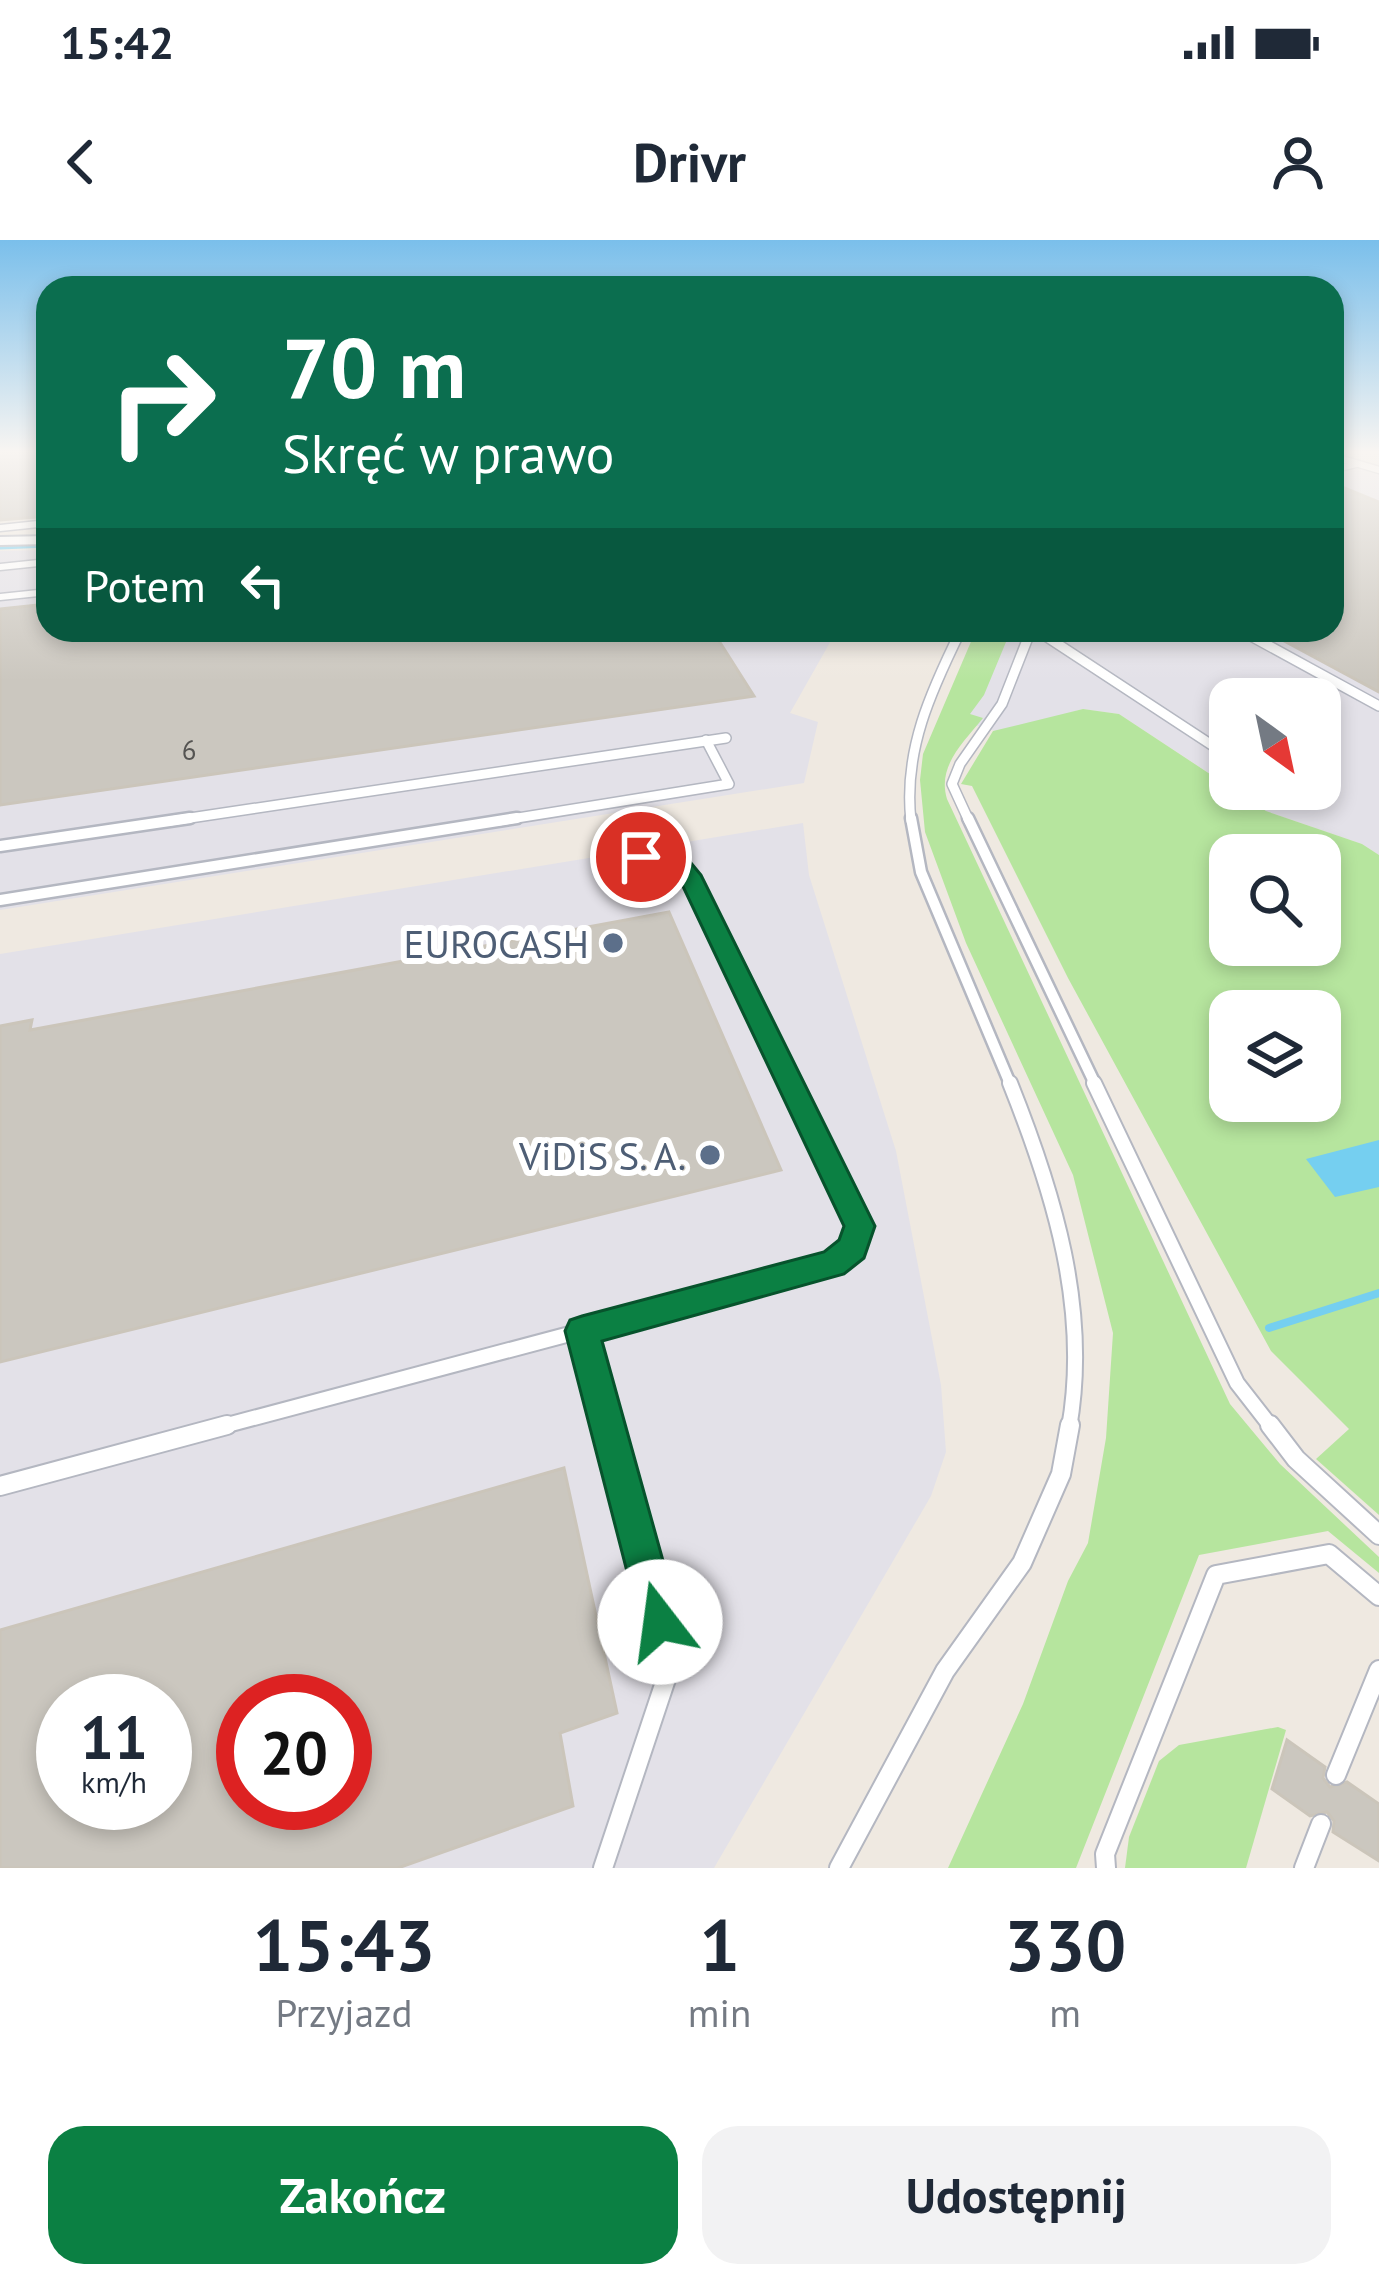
<!DOCTYPE html>
<html lang="pl">
<head>
<meta charset="utf-8">
<style>
	body { margin:0; font-family:"PT Sans",sans-serif; background:#f2f2f3; color:#1f2937; height:100vh; display:flex; flex-direction:column; font-size:45px; white-space:nowrap }
	* { box-sizing:border-box; margin:0 }
	p { font-size:39px; color:#747a83 }
	.icon { flex:none; width:66px; height:66px; fill:none; stroke:currentColor; stroke-width:2; stroke-linecap:round; stroke-linejoin:round }
	.map { position:relative; height:1628px; overflow:hidden }
	.sheet { display:flex; flex-direction:column; background:#fff; flex:1 }
	.sheet>* { flex:none }
	.top-card { position:absolute; left:36px; top:36px; width:1308px; height:366px; border-radius:36px; box-shadow:0 6px 18px #0003; background:#0b6e4f; color:#fff; overflow:hidden }
	.needle { width:78px; rotate:147deg }
	.buttons { position:absolute; left:1209px; top:438px; display:grid; gap:24px }
	.buttons a { display:grid; place-items:center; width:132px; height:132px; border-radius:24px; background:#fff; box-shadow:0 6px 18px #0003; font-size:60px }
	.speed { position:absolute; left:36px; top:1434px; display:flex; gap:24px; font-size:60px; font-weight:700; text-align:center }
	.speed>* { display:grid; place-content:center; width:156px; height:156px; border-radius:50%; background:#fff; box-shadow:0 6px 18px #0003; line-height:1 }
	.speed small { font-size:30px; font-weight:400 }
	.speed .limit { border:18px solid #d22; background:#fff; color:#111 }
	.pin { position:absolute; display:grid; place-items:center; width:102px; height:102px; color:#fff; margin:-51px; border:6px solid #fff; border-radius:50%; box-shadow:0 3px 12px #0007 }
	.me { position:absolute; width:132px; margin:-66px; rotate:345deg; stroke-linejoin:round; filter:drop-shadow(0 0 9px #0008) }
	.turn { display:flex; align-items:center; gap:42px; height:252px; padding:0 48px; font-size:54px }
	.turn .icon { width:156px; height:156px; stroke-width:2.5 }
	.turn b { display:block; font-size:84px; line-height:102px }
	.then { display:flex; align-items:center; height:114px; padding:0 48px; background:#0003; gap:24px; font-size:45px }
	.eta { display:flex; justify-content:space-evenly; align-items:center; height:204px; text-align:center }
	.eta b { font-size:72px; font-weight:700; line-height:84px }
	.cta { display:flex; gap:24px; margin-top:auto; padding:24px 48px }
	.cta a { flex:1; height:138px; border-radius:36px; background:#0b8043; color:#fff; font-size:48px; font-weight:700; line-height:138px; text-align:center }
	.cta a+a { background:#f2f2f3; color:#1f2937 }
	.status { display:flex; justify-content:space-between; align-items:center; height:84px; padding:0 60px; background:#fff; direction:ltr }
	.status svg { height:33px; fill:currentColor }
	header { display:flex; justify-content:space-between; align-items:center; height:156px; padding:0 48px; background:#fff; font-size:54px; font-weight:700 }
	.map>svg:first-child { display:block }
	.industrial { fill:#e3e1e8; fill-rule:evenodd }
	.green { fill:#b6e59e; fill-rule:evenodd }
	.water { fill:#75cff0 }
	.lines { fill:none; stroke-linecap:round; stroke-linejoin:round }
	.stream-far1 { stroke:#75cff0; stroke-width:3 }
	.stream { stroke:#75cff0; stroke-width:8 }
	.building { fill:#cbc7bf; stroke:#cbc5ba; stroke-width:3; fill-rule:evenodd }
	.lane-far4-casing { stroke:#b4b7c1; stroke-width:9 }
	.lane-far3-casing { stroke:#b4b7c1; stroke-width:12 }
	.lane-far2-casing { stroke:#b4b7c1; stroke-width:15 }
	.lane-far1-casing { stroke:#b4b7c1; stroke-width:18 }
	.lane-casing { stroke:#b4b7c1; stroke-width:22 }
	.street-casing { stroke:#b4b7c1; stroke-width:4 }
	.lane-far4 { stroke:#fff; stroke-width:6 }
	.lane-far3 { stroke:#fff; stroke-width:9 }
	.lane-far2 { stroke:#fff; stroke-width:10 }
	.lane-far1 { stroke:#fff; stroke-width:14 }
	.lane { stroke:#fff; stroke-width:18 }
	.street { fill:#fff; fill-rule:evenodd }
	.route { fill:#0b8043; stroke:#07532c; stroke-width:3 }
	.service-dot { fill:#5c6f8a; stroke:#fff; stroke-width:4.5 }
	.labels { text-anchor:middle; dominant-baseline:central; stroke-width:12; stroke-linejoin:round; paint-order:stroke }
	.far-number-label { font-size:27px; fill:#555452 }
	.service-label { font-size:39px; fill:#4e5e75; stroke:#fff; text-anchor:end }
</style>
</head>
<body>
<div class="status"><b>15:42</b><svg viewBox="0 0 49 12"><path d="M0 12V9h3v3zM5 12V6h3v6zM10 12V3h3v9zM15 12V0h3v12zM26 1h20v11H26zM47 4h2v5h-2z"/></svg></div>
<header><svg class="icon" aria-label="back" viewBox="0 0 24 24"><path d="M15 5l-7 7 7 7"/></svg>Drivr<svg class="icon" aria-label="person" viewBox="0 0 24 24"><circle cx="12" cy="8" r="4"/><path d="M4 21q1-7 8-7t8 7"/></svg></header>
<div class="map">
<svg width="1379" height="1628" viewBox="0 0 1379 1628">
	<rect width="100%" height="100%" fill="#efe9e1"/>
	<g class="industrial">
		<path d="M1332,213L1379,226V615L1362,604L1266,571L1232,549H1320V459H1230V547L1119,474L1083,469L999,492L946,477L985,390H1332Z"/>
		<path d="M48,310V390H837L790,473L818,482L804,543L0,670V311Z"/>
		<path d="M803,583L809,635L896,911L941,1145L946,1212L931,1256L714,1628H0V714ZM63,1461H165V1563H63ZM243,1461H345V1563H243Z"/>
	</g>
	<g class="green">
		<path d="M976,390H1011L984,455L970,474L983,478C963,503 937,526 947,559L1230,1164L1280,1224L1379,1317V1333L1328,1291L1199,1315L1076,1628H948L1023,1464L1068,1341L1088,1303L1106,1198L1113,1093L1073,935L966,703L925,592L920,540L923,514Z"/>
		<path d="M1083,469L1119,474L1266,571L1362,604L1379,615V1275L1316,1219L1349,1189L1271,1111L1068,738L972,546L961,544L993,491ZM1230,615H1320V705H1230ZM1230,771H1320V861H1230Z"/>
		<path d="M1278,1487L1286,1490L1246,1628H1125L1129,1597L1159,1521L1179,1505Z"/>
	</g>
	<path class="water" d="M1379,900V947L1335,957L1306,919Z"/>
	<g class="lines">
		<path class="stream-far1" d="M0,308L48,306"/>
		<path class="stream" d="M1269,1088L1379,1053"/>
	</g>
	<g class="building">
		<path d="M0,213H48V276L0,280Z"/>
		<path d="M1332,243L1379,262V452L1264,390H1332Z"/>
		<path d="M48,364V390H712L754,456L0,565V369Z"/>
		<path d="M669,672L781,930L0,1122V786L32,780L30,790Z"/>
		<path d="M564,1228L617,1473L560,1493L573,1566L398,1628H0V1390ZM63,1461H165V1563H63ZM243,1461H345V1563H243Z"/>
		<path d="M1287,1500L1325,1527L1323,1538L1330,1547L1347,1542L1379,1564V1621L1333,1592L1334,1581L1327,1572L1310,1576L1272,1549Z"/>
	</g>
	<g class="lines">
		<defs>
			<g id="lane-far4">
				<path d="M1332,216L1379,230"/>
				<path d="M1332,230L1356,224"/>
				<path d="M0,288L48,283"/>
				<path d="M0,327L48,322"/>
				<path d="M0,357L48,352"/>
			</g>
			<g id="lane-far3">
				<path d="M1240,390L1379,466"/>
				<path d="M1031,391L1041,393L1230,517"/>
				<path d="M170,581L726,498"/>
				<path d="M499,581L729,544L706,500"/>
				<path d="M911,581C903,511 931,451 961,390"/>
				<path d="M969,581L952,544L960,524L1002,464L1031,390"/>
			</g>
			<g id="lane-far2">
				<path d="M911,578L921,632L1011,846"/>
				<path d="M968,578L1096,846"/>
				<path d="M0,606L190,578"/>
				<path d="M641,617L678,622L690,635L792,846"/>
				<path d="M0,660L517,578"/>
			</g>
			<g id="lane-far1">
				<path d="M1010,843C1054,953 1090,1070 1069,1188"/>
				<path d="M1094,843L1237,1143L1272,1188"/>
				<path d="M582,1091L608,1188"/>
				<path d="M216,1188L833,1024L853,1008L859,986L790,843"/>
			</g>
			<g id="lane">
				<path d="M1270,1185L1296,1219L1379,1295"/>
				<path d="M0,1246L227,1185"/>
				<path d="M1336,1535L1379,1430"/>
				<path d="M603,1628L671,1424L607,1185"/>
				<path d="M839,1628L945,1431L1022,1323L1061,1234L1070,1185"/>
				<path d="M1106,1628L1105,1614L1216,1335L1329,1314L1379,1356"/>
				<path d="M1304,1628L1321,1584"/>
			</g>
			<path id="street" d="M48,296V304L0,305V297Z"/>
		</defs>
		<use href="#lane-far4" class="lane-far4-casing"/>
		<use href="#lane-far3" class="lane-far3-casing"/>
		<use href="#lane-far2" class="lane-far2-casing"/>
		<use href="#lane-far1" class="lane-far1-casing"/>
		<use href="#lane" class="lane-casing"/>
		<use href="#street" class="street-casing"/>
		<use href="#lane-far4" class="lane-far4"/>
		<use href="#lane-far3" class="lane-far3"/>
		<use href="#lane-far2" class="lane-far2"/>
		<use href="#lane-far1" class="lane-far1"/>
		<use href="#lane" class="lane"/>
		<use href="#street" class="street"/>
	</g>
	<linearGradient id="sky" x2="0" y2="1"><stop stop-color="#7abfeb"/><stop offset="0.48" stop-color="#f8f5f2"/><stop offset="1" stop-color="#f8f5f2" stop-opacity="0"/></linearGradient>
	<rect width="1379" height="441" fill="url(#sky)"/>
	<path class="route" d="M641,610L686,617L701,635L875,986L864,1018L844,1034L602,1101L680,1382L674,1397L660,1402L646,1397L640,1382L565,1091L570,1080L582,1076L824,1012L839,1000L844,986L679,638L671,628L633,622V612Z"/>
	<g class="service-dot">
		<circle cx="613" cy="703" r="12"/>
		<circle cx="710" cy="915" r="12"/>
	</g>
	<g class="labels">
		<g class="far-number-label">
			<text x="189" y="510">6</text>
		</g>
		<g class="service-label">
			<text x="589" y="703">EUROCASH</text>
			<text x="686" y="915">ViDiS S. A.</text>
		</g>
	</g>
</svg>
<div class="buttons">
<a><svg class="needle" viewBox="-14 -14 28 28"><path d="M0-13l5 13h-10z" fill="#e53935"/><path d="M0 13l5-13h-10z" fill="#747a83"/></svg></a>
<a><svg class="icon" aria-label="search" viewBox="0 0 24 24"><circle cx="10" cy="10" r="6"/><path d="M15 15l6 6"/></svg></a>
<a><svg class="icon" aria-label="layers" viewBox="0 0 24 24"><path d="M12 4l9 5-9 5-9-5zM3 14l9 5 9-5"/></svg></a>
</div>
<div class="speed"><div>11<small>km/h</small></div><div class="limit">20</div></div>
<div class="pin" style="left:641px;top:617px;background:#d93025"><svg class="icon" aria-label="arrive" viewBox="0 0 24 24"><path d="M6 21V4h12l-3 4 3 4H6"/></svg></div>
<svg class="me" style="left:660px;top:1382px" viewBox="-20 -20 40 40"><circle r="19" fill="#fff"/><path d="M0-13L10 11 0 6-10 11z" fill="#0b8043"/></svg>
<div class="top-card">
<div class="turn"><svg class="icon" aria-label="right" viewBox="0 0 24 24"><path d="M7 20v-9h11M14 6l5 5-5 5"/></svg><div><b>70 m</b>Skręć w prawo</div></div>
<div class="then">Potem<svg class="icon" aria-label="left" viewBox="0 0 24 24"><path d="M17 20v-9H6M10 6l-5 5 5 5"/></svg></div>
</div>
</div>
<section class="sheet">
<div class="eta">
<div><b>15:43</b><p>Przyjazd</p></div>
<div><b>1</b><p>min</p></div>
<div><b>330</b><p>m</p></div>
</div>
<div class="cta"><a>Zakończ</a><a>Udostępnij</a></div>
</section>
</body>
</html>
